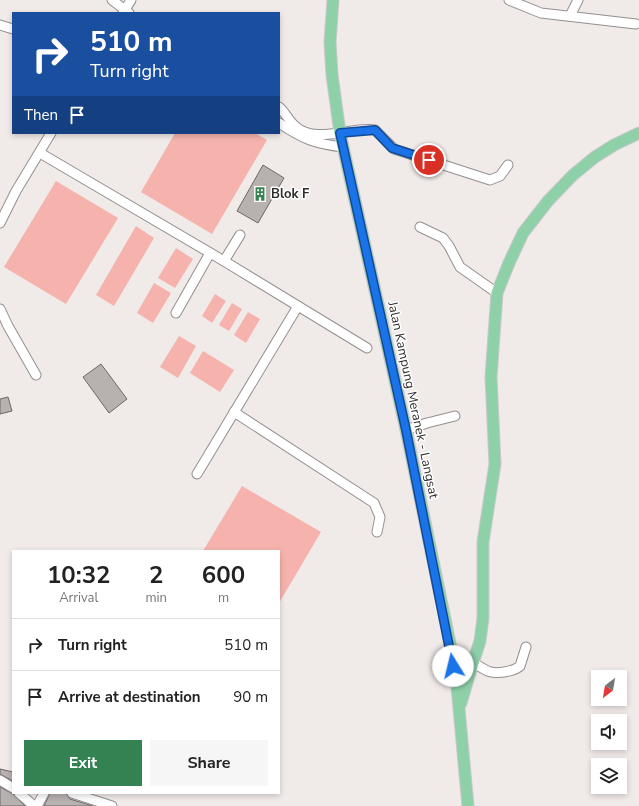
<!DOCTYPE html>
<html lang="en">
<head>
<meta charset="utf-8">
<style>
	body { margin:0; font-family:"Nunito Sans",sans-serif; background:#f6f6f6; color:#222; height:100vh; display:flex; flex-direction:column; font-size:15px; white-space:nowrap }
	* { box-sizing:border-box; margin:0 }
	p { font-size:13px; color:#767676 }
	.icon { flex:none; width:22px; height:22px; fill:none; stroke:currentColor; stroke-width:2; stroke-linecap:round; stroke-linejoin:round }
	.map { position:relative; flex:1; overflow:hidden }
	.panel { position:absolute; left:12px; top:550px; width:268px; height:244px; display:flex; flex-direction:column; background:#fff; border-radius:0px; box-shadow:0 2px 6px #0003 }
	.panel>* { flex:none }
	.top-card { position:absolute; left:12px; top:12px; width:268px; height:122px; border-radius:0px; box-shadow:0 2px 6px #0003; background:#1a4fa0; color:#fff; overflow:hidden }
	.needle { width:26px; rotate:211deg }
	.tools { position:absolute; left:591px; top:670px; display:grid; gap:8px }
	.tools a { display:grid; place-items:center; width:36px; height:36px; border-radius:0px; background:#fff; box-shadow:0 2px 6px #0003; font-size:20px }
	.pin { position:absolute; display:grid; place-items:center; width:34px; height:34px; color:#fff; margin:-17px; border:2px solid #fff; border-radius:50%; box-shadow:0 1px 4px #0007 }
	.me { position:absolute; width:44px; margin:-22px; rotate:351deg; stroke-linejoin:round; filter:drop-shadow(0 0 3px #0008) }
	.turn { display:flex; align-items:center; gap:14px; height:84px; padding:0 12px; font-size:18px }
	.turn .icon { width:52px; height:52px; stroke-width:2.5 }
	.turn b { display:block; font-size:28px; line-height:34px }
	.then { display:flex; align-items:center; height:38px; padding:0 12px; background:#0003; gap:8px; font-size:15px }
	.eta { display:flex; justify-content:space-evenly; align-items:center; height:68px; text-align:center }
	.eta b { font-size:24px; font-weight:700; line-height:28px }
	.button { display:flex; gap:8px; margin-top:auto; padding:8px 12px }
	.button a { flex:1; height:46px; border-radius:0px; background:#348252; color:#fff; font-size:16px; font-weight:700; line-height:46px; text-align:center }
	.button a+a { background:#f6f6f6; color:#222 }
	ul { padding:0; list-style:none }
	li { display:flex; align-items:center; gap:12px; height:52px; padding:0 12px; border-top:1px solid #e0e0e0 }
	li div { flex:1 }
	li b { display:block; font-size:15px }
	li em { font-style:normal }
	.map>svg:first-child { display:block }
	.green { fill:#f6b3ad }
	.building { fill:#b7b1b0; stroke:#6d6867 }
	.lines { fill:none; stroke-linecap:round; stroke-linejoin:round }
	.minor-casing { stroke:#958f8f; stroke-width:11 }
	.major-casing { stroke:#c9c8c8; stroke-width:13 }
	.minor { stroke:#fff; stroke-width:9 }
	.major { stroke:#8ed1a9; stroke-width:11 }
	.route-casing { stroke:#114b97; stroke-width:10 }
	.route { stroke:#1a73e8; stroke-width:7 }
	.labels { text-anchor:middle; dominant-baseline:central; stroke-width:3; stroke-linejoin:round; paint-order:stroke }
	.poi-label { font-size:13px; font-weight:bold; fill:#2f2d2c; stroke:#fff; text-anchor:start }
	.street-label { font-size:13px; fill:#2f2d2c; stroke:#fff }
</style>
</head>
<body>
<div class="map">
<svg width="639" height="806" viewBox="0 0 639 806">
	<rect width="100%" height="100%" fill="#f0eae9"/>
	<g class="green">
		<path d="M175,133H255L267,140L212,234L141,192Z"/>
		<path d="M56,181L118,218L66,304L4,267Z"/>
		<path d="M136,226L154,238L114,306L96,295Z"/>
		<path d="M176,248L193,259L175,288L158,278Z"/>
		<path d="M154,283L171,293L153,323L137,313Z"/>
		<path d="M215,294L226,301L212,323L202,316Z"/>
		<path d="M232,303L242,309L229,331L219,325Z"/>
		<path d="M248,312L260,319L246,343L234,335Z"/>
		<path d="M179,336L196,346L178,378L160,367Z"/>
		<path d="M203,351L234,370L220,392L190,373Z"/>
		<path d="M242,486L321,532L279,603V551H203Z"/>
	</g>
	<g class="building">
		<path d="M263,165L284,178L258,223L237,211Z"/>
		<path d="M101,364L127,399L109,413L83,377Z"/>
		<path d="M8,397L12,411L0,414V399Z"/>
		<path d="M0,769L13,772V781L0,774Z"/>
		<path d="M0,787L13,794L25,806H0Z"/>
		<path d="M50,793H66L70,799L93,806H44Z"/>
	</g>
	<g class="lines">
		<defs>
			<g id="minor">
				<path d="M112,0L129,13"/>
				<path d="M509,0L541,13L636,24"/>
				<path d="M123,13L131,0"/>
				<path d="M570,16L578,0"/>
				<path d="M0,25L13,29"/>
				<path d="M279,107C285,112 289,121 295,126C316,145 351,126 375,130L394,149L490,180L500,176L508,165"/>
				<path d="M279,123C303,139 315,144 343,147"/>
				<path d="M40,153L224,261L367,348"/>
				<path d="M0,223L16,191L51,133"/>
				<path d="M420,227L443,238L449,246L460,267L497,293"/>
				<path d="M224,261L240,235"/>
				<path d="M0,309L8,326L36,375"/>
				<path d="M176,313L210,253"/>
				<path d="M234,412L374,503L380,517L377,532"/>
				<path d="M406,430L427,423L455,416"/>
				<path d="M197,474L298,306"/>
				<path d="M473,662C487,672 492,675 509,671C513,670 517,669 520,666L526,647"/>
				<path d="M0,780L13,788"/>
				<path d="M19,793L34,806"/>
				<path d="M72,793L112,806"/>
				<path d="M37,806L44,793"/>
			</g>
			<g id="major">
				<path d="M333,0L330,42L332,75L340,133L406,430L451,648L457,687L468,806"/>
				<path d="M456,679L471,669L480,641L483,618V542L495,464L491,377L497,293L509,263L523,233L548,201L573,175L595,157L614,145L639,133"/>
				<path d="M461,703L471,669"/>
			</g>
		</defs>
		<use href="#minor" class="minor-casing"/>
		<use href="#major" class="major-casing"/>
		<use href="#minor" class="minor"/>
		<use href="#major" class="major"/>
	</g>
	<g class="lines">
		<defs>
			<path id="route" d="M429,160L392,148L375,130L340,133L406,430L453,666"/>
		</defs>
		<use href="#route" class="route-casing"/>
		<use href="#route" class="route"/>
	</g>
	<defs>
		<symbol id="building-bare" viewBox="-9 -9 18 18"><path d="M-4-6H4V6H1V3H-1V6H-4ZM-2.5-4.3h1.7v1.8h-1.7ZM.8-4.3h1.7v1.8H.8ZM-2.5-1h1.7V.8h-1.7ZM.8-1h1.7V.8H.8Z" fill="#348252" stroke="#fff" stroke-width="2.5" paint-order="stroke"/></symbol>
	</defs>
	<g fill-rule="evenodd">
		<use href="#building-bare" x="250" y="184" width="20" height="20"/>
	</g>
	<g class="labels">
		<g class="poi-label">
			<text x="271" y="194">Blok F</text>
		</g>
		<g class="street-label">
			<text transform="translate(413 400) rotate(78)">Jalan Kampung Meranek - Langsat</text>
		</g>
	</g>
</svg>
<div class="tools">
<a><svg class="needle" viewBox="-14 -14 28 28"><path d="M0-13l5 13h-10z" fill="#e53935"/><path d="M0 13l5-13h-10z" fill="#767676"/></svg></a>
<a><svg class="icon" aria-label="sound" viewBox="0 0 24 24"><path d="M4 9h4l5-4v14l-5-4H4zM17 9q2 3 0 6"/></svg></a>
<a><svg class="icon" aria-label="layers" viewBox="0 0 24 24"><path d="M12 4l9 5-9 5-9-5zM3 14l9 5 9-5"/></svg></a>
</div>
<div class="pin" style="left:429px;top:160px;background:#d93025"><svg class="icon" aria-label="arrive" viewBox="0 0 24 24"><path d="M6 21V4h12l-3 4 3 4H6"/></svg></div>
<svg class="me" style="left:453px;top:666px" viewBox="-20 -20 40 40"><circle r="19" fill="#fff"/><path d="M0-13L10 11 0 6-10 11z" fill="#1a73e8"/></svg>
<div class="top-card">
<div class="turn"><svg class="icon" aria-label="right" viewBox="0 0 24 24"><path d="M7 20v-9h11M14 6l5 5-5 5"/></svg><div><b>510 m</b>Turn right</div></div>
<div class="then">Then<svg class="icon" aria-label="arrive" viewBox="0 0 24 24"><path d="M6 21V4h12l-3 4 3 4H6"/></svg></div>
</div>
<section class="panel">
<div class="eta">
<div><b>10:32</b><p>Arrival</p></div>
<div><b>2</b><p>min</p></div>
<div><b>600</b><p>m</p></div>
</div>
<ul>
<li><svg class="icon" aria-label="right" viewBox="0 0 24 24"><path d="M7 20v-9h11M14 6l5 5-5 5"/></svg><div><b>Turn right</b></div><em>510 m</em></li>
<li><svg class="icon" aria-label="arrive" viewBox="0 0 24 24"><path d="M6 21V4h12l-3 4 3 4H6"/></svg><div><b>Arrive at destination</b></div><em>90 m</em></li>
</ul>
<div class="button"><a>Exit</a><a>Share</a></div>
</section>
</div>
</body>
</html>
